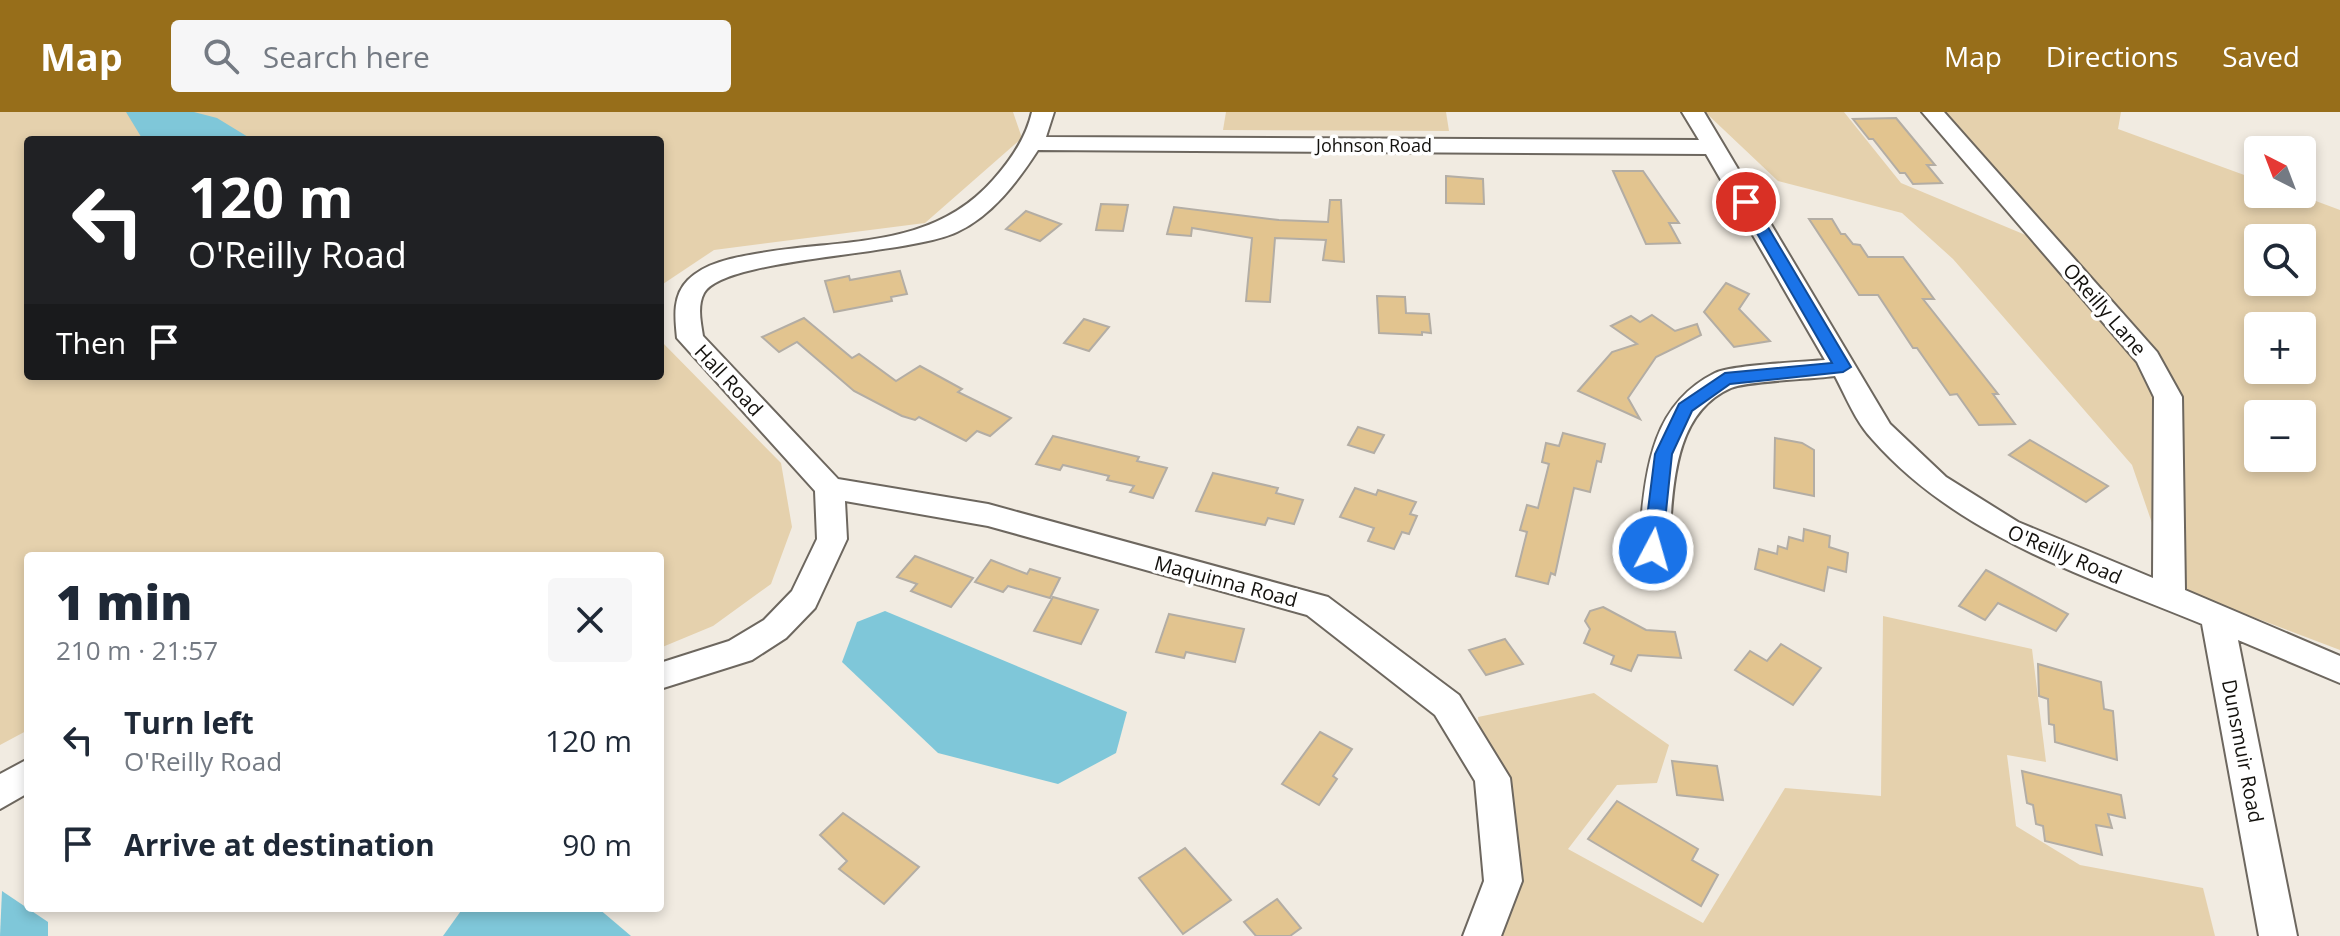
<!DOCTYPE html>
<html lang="en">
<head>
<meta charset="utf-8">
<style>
	body { margin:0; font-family:"Open Sans",sans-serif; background:#f6f6f7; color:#1f2937; height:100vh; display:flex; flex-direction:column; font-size:30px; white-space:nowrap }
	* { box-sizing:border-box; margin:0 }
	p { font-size:26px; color:#747a83 }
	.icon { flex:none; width:44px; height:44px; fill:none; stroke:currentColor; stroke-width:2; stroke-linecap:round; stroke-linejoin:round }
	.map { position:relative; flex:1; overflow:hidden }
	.side { position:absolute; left:24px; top:440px; width:640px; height:360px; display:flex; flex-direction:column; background:#fff; border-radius:8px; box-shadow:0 4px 12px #0003 }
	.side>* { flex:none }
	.top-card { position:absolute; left:24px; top:24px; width:640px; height:244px; border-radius:8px; box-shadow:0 4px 12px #0003; background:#202124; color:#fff; overflow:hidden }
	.needle { width:52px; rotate:318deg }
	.controls { position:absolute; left:2244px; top:24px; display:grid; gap:16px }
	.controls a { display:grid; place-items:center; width:72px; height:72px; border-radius:8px; background:#fff; box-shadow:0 4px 12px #0003; font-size:40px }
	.pin { position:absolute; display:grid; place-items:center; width:68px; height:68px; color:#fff; margin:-34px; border:4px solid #fff; border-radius:50%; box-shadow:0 2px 8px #0007 }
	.me { position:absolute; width:88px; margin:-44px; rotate:6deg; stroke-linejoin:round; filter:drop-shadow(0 0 6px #0008) }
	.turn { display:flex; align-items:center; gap:28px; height:168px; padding:0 32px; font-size:36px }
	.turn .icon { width:104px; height:104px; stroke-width:2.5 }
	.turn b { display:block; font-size:56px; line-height:68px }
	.then { display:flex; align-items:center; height:76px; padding:0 32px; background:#0003; gap:16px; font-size:30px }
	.round { display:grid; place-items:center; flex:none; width:84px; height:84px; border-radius:8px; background:#f6f6f7 }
	.head { display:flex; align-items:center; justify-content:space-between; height:136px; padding:0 32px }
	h1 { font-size:48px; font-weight:800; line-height:60px }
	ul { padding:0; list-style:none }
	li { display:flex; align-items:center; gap:24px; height:104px; padding:0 32px }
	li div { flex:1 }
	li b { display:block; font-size:30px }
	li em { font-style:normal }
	header { display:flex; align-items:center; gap:48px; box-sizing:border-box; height:112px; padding:0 40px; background:#976e1a; color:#fff }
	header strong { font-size:38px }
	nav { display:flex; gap:44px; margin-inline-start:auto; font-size:28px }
	.search { width:560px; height:72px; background:#f6f6f7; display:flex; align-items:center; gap:20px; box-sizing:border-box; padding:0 28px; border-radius:8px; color:#747a83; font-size:30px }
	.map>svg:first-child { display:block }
	.green { fill:#e5d1ad; fill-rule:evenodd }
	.water { fill:#7fc7d9 }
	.building { fill:#e2c48f; stroke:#b3ada4; stroke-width:2 }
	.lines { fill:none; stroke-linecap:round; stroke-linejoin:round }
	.minor-casing { stroke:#6d675f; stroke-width:4 }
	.minor { fill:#fff; fill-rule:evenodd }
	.route { fill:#1a73e8; stroke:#114b97; stroke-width:2 }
	.labels { text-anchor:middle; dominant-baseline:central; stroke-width:7; stroke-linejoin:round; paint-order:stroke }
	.far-street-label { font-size:18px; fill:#13110d; stroke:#fff }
	.street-label { font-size:20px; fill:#13110d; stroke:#fff }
</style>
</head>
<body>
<header>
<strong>Map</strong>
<div class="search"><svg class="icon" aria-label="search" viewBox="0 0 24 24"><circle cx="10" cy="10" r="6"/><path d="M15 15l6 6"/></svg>Search here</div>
<nav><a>Map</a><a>Directions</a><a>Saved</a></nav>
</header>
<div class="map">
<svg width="2340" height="824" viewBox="0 0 2340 824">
	<rect width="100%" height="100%" fill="#f1ebe1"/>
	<g class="green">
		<path d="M0,0H1013L1022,26L925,111L714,138L660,174V28H28V264H660V228L781,351L792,415L771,472L713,514L660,536V444H28V618L0,633Z"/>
		<path d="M1226,0H1446L1449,19L1223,18Z"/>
		<path d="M1705,0H1844L1901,71L2040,129L1933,0H2121L2118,17L2258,68V82H2297L2340,98V538L2174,475L2132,353L1953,147L1902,101L1778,69ZM2258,126H2302V170H2258ZM2258,214H2302V258H2258ZM2258,302H2302V346H2258Z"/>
		<path d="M1883,504L2032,537L2046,650L2007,643L2016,714L2080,753L2203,776L2215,824H1503L1478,605L1594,581L1669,633L1657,671L1617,673L1568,737L1703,811L1785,676L1881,684Z"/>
	</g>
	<g class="water">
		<path d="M126,0H194L217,6L253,28H143Z"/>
		<path d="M885,499L1127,600L1116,641L1058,672L938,641L842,550L857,510Z"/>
		<path d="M2,779L48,810V824H0Z"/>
		<path d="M463,796H598L631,824H443Z"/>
	</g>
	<g class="building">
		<path d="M1896,6L1935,53H1927L1942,71L1913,72L1905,61H1900L1873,27H1869L1853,7Z"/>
		<path d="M1613,59H1643L1679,111H1669L1680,131L1646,132Z"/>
		<path d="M1446,64L1483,67L1484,92L1446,91Z"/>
		<path d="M1330,88H1341L1344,150L1323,148L1326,128L1275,126L1270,190L1246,189L1252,126L1192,116L1191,124L1167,122L1174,95L1279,108L1328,110Z"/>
		<path d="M1101,92L1128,93L1123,119L1096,118Z"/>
		<path d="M1026,99L1061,112L1040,129L1006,117Z"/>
		<path d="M1809,107H1832L1841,122H1845L1853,132L1860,133L1868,145H1903L1934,187H1923L1998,282H1993L2015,312L1979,313L1957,282L1950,283L1917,236H1913L1878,183H1859Z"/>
		<path d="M900,159L907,182L891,185L892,189L834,200L825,169L849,164L850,168Z"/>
		<path d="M1726,171L1749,182L1739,197L1770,229L1734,235L1704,200Z"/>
		<path d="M1377,184L1405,185L1406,201L1429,202L1431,221L1422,220V223L1379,221Z"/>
		<path d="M1652,203L1675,219L1697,212L1701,223L1656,245L1628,286L1640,307L1578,279L1612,240L1637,232L1611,214L1631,204L1640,210Z"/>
		<path d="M804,206L852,246L859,242L896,269L920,254L962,277L958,280L1011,306L990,324L977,319L966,329L919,305L915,308L902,304L854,279L797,230L779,240L762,225Z"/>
		<path d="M1084,207L1109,215L1089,239L1064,231Z"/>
		<path d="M1358,315L1384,323L1374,341L1348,333Z"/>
		<path d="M1563,321L1605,332L1601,350L1597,349L1590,380L1574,376L1555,463L1551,461L1548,472L1516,464L1527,420L1520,418L1527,393L1538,396L1549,352L1542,350L1546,331L1559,334Z"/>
		<path d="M1053,324L1139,345L1137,349L1167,356L1153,386L1130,380L1134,374L1107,368L1109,364L1063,353L1060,358L1036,352Z"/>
		<path d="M1775,326L1802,331L1814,338V384L1774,376Z"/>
		<path d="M2030,328L2108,374L2086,390L2009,343Z"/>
		<path d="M1213,361L1278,376L1276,381L1303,388L1294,412L1268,406L1265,413L1196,399Z"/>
		<path d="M1355,376L1376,383L1378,378L1416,390L1410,402L1417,404L1409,422L1402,420L1394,437L1368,429L1374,416L1340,405Z"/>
		<path d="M1804,417L1830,424L1829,435L1848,441L1846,460L1828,455L1824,479L1755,457L1759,437L1777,442L1778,434L1787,437L1789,425L1803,429Z"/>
		<path d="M915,444L973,466L951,495L911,479L917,472L897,465Z"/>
		<path d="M991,448L1027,462L1030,457L1060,466L1050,486L1008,474L1003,480L975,470Z"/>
		<path d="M1986,458L2068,502L2056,519L1998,491L1985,508L1959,494Z"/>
		<path d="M1053,485L1098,498L1081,532L1034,519Z"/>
		<path d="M1603,495L1646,518L1675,520L1681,546L1638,543L1631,559L1611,552L1614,544L1584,531L1590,517L1585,509L1590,499Z"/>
		<path d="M1169,502L1244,517L1235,550L1186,540L1184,546L1156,540Z"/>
		<path d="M1505,527L1523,552L1486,563L1469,538Z"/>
		<path d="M1781,532L1821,556L1793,593L1735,558L1750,539L1767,549Z"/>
		<path d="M2038,552L2101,570L2104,597L2113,599L2117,648L2055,630L2054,613L2049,612L2048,587L2039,584Z"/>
		<path d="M1320,620L1352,637L1333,664L1337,667L1319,693L1282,672Z"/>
		<path d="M1672,649L1717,654L1723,688L1677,683Z"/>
		<path d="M2022,659L2121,683L2125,706L2108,702L2112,716L2096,713L2102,743L2045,729L2043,714L2036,712L2033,693L2027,691Z"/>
		<path d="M1617,689L1698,737L1692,748L1718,763L1701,794L1588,727Z"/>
		<path d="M843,701L919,755L884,792L839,757L847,749L820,723Z"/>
		<path d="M1185,736L1231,788L1183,822L1139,766Z"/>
		<path d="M1277,787L1301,816L1290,824H1256L1244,810Z"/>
	</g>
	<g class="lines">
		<defs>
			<g id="minor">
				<path d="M1032,0H1054L1046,25L1699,28L1682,0H1704L1890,312L1946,365L2018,410L2153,466L2154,285L2137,250L1922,0H1944L2157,240L2182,285L2185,478L2340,544V571L2238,528L2297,824H2259L2202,512C2086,464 1958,425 1872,327C1856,310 1846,285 1835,264C1813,267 1747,269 1731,276C1670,303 1674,381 1668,438L1664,446L1653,449L1642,446L1638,438C1646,370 1645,296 1715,261C1732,253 1802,250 1825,248L1706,42L1038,38C1018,69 992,104 957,120C906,144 725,145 704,181C697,194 701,211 703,224L838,367L988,392L1328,485L1459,583L1510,666L1522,769L1501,824H1463L1484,769L1475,669L1435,603L1307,503L988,414L845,389L847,427L815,496L786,526L752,548L660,577V551L729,529L764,508L792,479L817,427L815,379L677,226C675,206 672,184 688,168C705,151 732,146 755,142C841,126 930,139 993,68C1011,48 1026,26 1032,0Z"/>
				<path d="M28,647V681L0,697V662Z"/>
			</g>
		</defs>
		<use href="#minor" class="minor-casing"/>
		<use href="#minor" class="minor"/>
	</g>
	<path class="route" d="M1746,86L1753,90L1851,255L1843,260L1730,272L1692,299L1672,342L1662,438L1653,445L1643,438L1655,342L1679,292L1725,261L1832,251L1739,90Z"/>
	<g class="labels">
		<g class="far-street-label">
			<text x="1374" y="33">Johnson Road</text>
		</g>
		<g class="street-label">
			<text transform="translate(2105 197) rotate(49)">OReilly Lane</text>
			<text transform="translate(729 268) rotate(47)">Hall Road</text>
			<text transform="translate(2065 442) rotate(23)">O'Reilly Road</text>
			<text transform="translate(1226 469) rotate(15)">Maquinna Road</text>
			<text transform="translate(2243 639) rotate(79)">Dunsmuir Road</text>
		</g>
	</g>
</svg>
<div class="controls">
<a><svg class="needle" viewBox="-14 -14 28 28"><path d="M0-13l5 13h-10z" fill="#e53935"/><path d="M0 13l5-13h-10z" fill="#747a83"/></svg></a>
<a><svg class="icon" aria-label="search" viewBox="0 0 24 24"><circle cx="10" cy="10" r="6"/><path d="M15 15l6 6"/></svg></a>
<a>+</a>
<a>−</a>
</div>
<div class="pin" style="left:1746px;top:90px;background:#d93025"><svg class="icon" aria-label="arrive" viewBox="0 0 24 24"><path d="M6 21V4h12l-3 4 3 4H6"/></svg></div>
<svg class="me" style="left:1653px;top:438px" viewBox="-20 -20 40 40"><circle r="17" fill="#1a73e8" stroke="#fff" stroke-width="3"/><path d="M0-11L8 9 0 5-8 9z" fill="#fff"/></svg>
<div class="top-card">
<div class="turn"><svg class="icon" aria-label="left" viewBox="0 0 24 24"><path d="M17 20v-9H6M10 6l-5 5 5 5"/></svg><div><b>120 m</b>O'Reilly Road</div></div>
<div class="then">Then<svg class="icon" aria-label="arrive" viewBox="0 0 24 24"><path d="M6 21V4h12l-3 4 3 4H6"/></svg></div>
</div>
<section class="side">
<div class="head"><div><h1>1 min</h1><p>210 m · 21:57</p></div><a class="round"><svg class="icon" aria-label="close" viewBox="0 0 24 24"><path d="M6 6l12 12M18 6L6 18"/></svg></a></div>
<ul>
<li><svg class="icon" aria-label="left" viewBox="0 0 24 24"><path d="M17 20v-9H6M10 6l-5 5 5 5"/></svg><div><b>Turn left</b><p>O'Reilly Road</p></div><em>120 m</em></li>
<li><svg class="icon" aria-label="arrive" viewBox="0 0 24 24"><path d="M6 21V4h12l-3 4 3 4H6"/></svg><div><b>Arrive at destination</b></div><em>90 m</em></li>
</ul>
</section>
</div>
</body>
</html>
